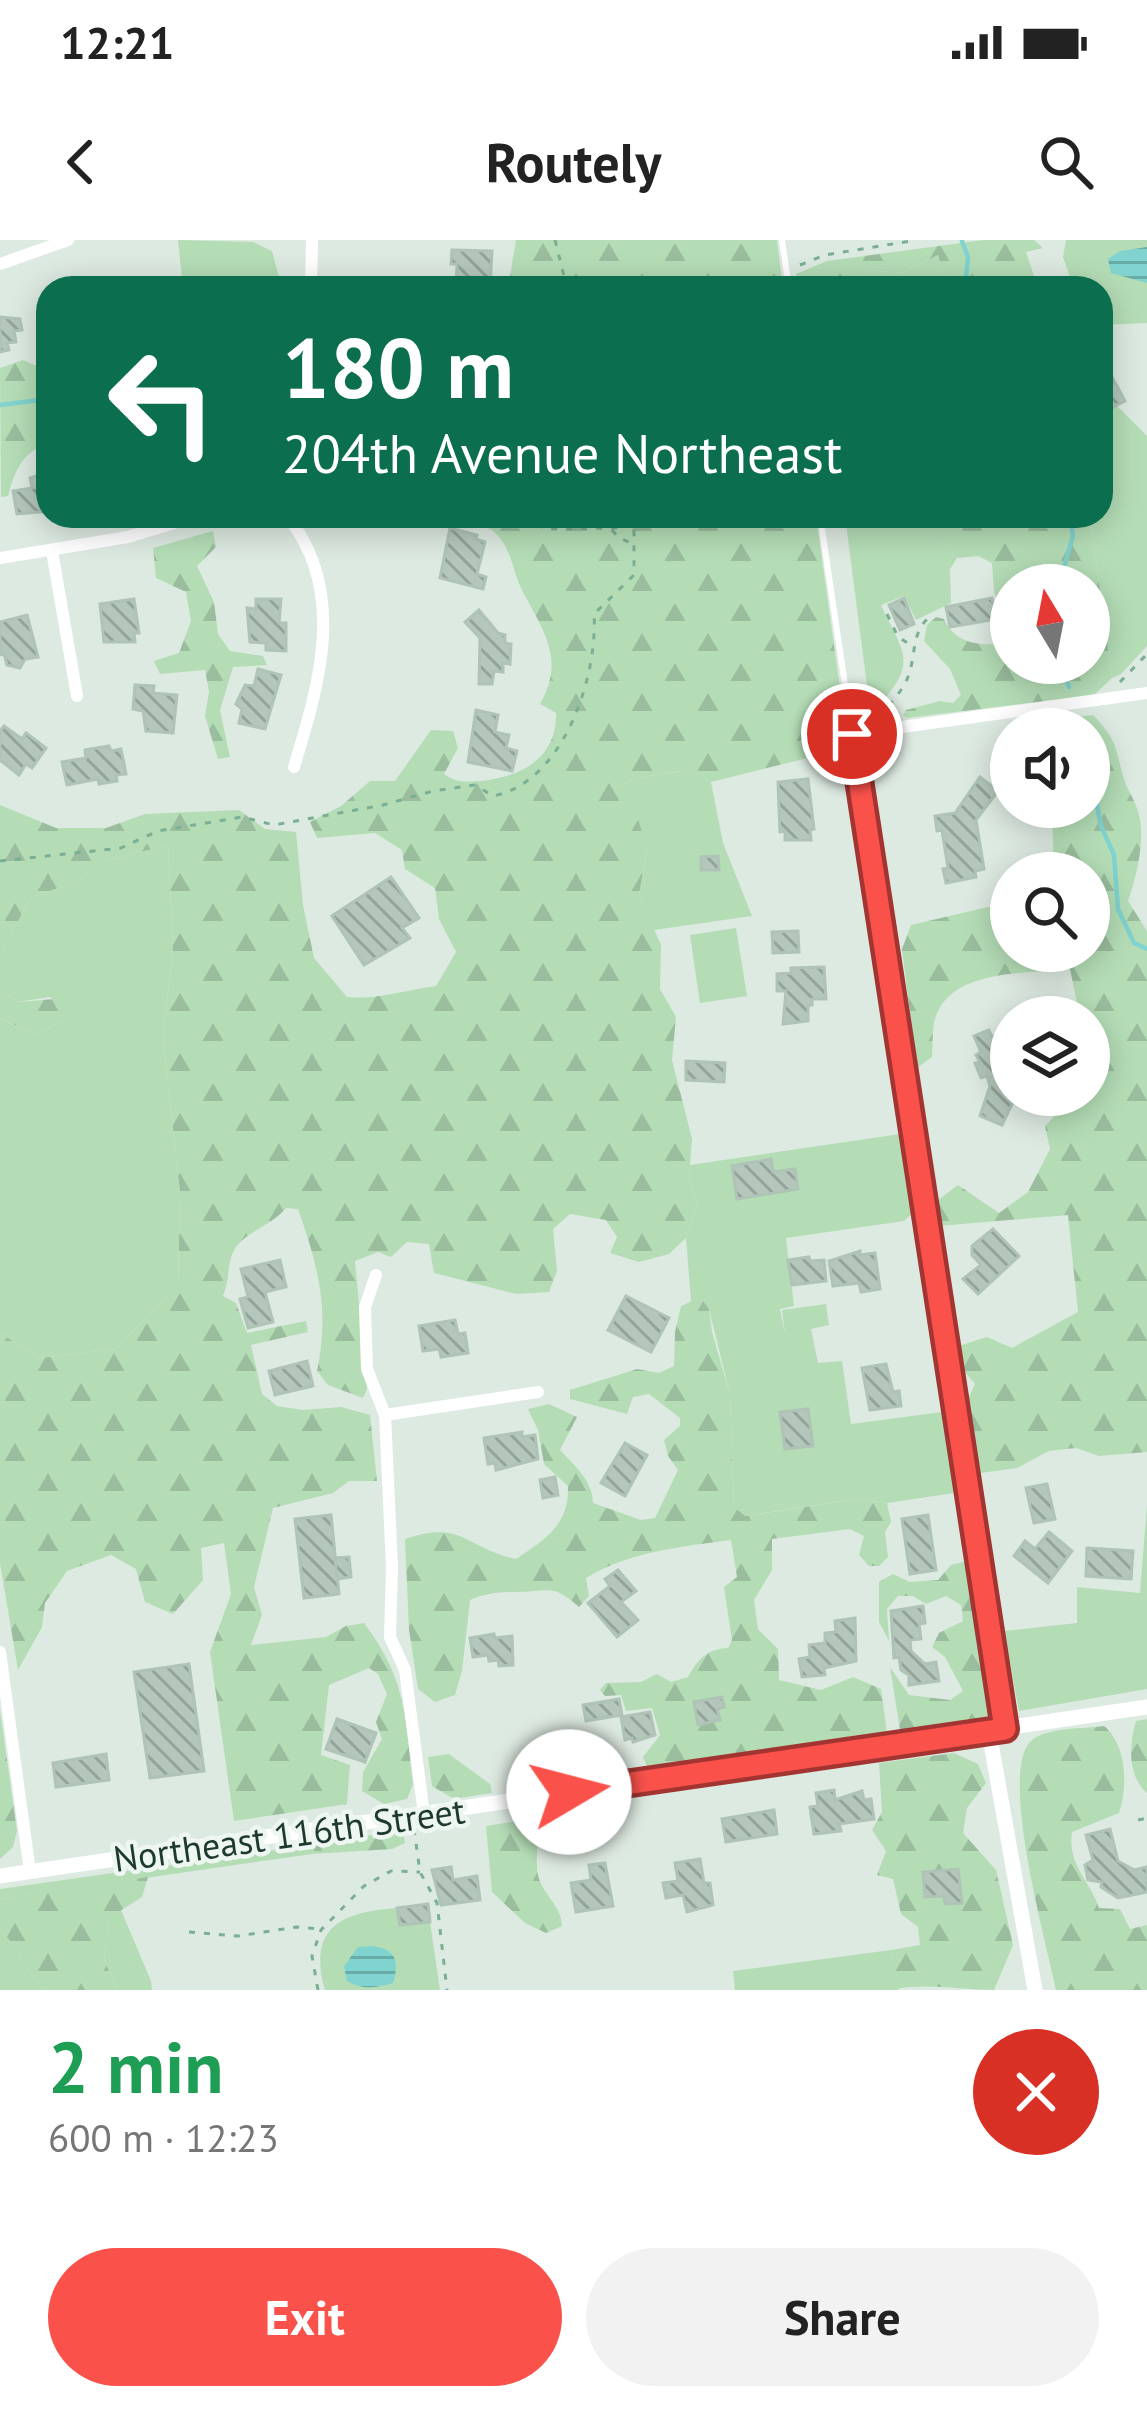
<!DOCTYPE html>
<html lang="en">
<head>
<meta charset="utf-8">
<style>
	body { margin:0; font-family:"PT Sans",sans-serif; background:#f2f2f2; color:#222; height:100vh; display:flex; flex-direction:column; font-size:45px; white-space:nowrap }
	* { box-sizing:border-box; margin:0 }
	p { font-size:39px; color:#767676 }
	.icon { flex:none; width:66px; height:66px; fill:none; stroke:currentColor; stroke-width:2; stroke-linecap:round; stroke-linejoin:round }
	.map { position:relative; height:1750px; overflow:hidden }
	.sheet { display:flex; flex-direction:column; background:#fff; flex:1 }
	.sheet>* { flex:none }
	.guide { position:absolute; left:36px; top:36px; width:1077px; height:252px; border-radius:36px; box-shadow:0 6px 30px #0003; background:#0b6e4f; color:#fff; overflow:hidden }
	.needle { width:78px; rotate:350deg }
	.tools { position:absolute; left:990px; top:324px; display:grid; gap:24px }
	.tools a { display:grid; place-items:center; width:120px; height:120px; border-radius:50%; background:#fff; box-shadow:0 6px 30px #0003; font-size:60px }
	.pin { position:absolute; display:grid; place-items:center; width:102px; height:102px; color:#fff; margin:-51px; border:6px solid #fff; border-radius:50%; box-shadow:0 3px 12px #0007 }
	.me { position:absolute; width:132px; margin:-66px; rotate:82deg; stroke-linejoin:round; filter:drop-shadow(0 0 9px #0008) }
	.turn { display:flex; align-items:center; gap:42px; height:252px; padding:0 48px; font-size:54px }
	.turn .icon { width:156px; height:156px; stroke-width:2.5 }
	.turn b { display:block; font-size:84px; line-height:102px }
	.round { display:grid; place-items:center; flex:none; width:126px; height:126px; border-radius:63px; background:#f2f2f2 }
	.headline { display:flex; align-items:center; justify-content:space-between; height:204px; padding:0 48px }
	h1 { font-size:72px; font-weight:800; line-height:90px; color:#1e9e55 }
	.button { display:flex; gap:24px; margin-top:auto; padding:24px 48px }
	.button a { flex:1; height:138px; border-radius:72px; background:#fa524b; color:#fff; font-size:48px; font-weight:800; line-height:138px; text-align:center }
	.button a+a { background:#f2f2f2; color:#222 }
	.status { display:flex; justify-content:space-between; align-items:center; height:84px; padding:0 60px; background:#fff; direction:ltr }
	.status svg { height:33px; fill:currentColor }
	header { display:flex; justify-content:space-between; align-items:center; height:156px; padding:0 48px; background:#fff; font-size:54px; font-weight:800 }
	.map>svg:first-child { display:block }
	.green { fill:#b4ddb6 }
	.forest { fill:url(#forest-firs); fill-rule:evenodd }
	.water { fill:url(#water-rules) }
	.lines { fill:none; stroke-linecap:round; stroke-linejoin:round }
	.stream { stroke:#80d3cf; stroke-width:4.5 }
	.building { fill:url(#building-back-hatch); stroke:#afc3b7; stroke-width:3 }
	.path { stroke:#7baf94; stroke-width:3; stroke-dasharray:6 9; stroke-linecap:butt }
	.service { stroke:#fff; stroke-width:6 }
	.minor { stroke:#fff; stroke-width:12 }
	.tertiary { stroke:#fff; stroke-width:15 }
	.route-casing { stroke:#a23531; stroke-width:30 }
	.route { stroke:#fa524b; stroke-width:21 }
	.labels { text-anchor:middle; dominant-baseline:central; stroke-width:9; stroke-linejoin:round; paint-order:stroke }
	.street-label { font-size:36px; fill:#1e3a2d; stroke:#edf6f0 }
</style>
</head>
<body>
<div class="status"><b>12:21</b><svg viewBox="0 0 49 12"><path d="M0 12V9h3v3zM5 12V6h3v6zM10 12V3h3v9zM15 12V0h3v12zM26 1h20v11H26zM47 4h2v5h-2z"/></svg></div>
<header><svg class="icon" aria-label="back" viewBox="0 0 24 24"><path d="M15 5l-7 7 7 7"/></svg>Routely<svg class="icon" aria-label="search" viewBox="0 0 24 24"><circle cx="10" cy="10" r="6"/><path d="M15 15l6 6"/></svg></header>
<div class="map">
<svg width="1147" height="1750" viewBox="0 0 1147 1750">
	<defs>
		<pattern id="forest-firs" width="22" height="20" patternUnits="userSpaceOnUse" patternTransform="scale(3)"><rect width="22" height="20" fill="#b4ddb6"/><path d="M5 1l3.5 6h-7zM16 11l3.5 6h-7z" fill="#9abe9d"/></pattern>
		<pattern id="water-rules" width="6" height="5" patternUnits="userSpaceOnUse" patternTransform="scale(3)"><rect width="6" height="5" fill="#80d3cf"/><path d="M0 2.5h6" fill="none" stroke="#68aca8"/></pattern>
		<pattern id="building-back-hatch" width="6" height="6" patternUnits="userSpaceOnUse" patternTransform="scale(3)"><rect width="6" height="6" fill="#b5c7bc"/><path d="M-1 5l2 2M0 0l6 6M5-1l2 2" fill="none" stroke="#93a399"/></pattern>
	</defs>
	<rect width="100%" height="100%" fill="#ddeae1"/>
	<g class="green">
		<path d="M178,0L253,2L272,11L282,48H183Z"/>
		<path d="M1066,0H1147V83L1101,85V48H1074L1063,17Z"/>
		<path d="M938,15L948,48H798L796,34L827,21L828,33L849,40L869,30L902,33Z"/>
		<path d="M1116,165L1147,196V406L1121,434L1112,438L1090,276H1101V173Z"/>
		<path d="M845,276H913L957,318L950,329L951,363L916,380L904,356L881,365C905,416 919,423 875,469L869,461Z"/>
		<path d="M682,531L711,542L723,603L752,676L654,690L639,655L647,610L615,547L638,538Z"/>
		<path d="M168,605L173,706L163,799L180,952L178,1044L116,1109L40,1118L0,1093V778L34,794L73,777L50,757L18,762L0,750V715L31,657L74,643L106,621Z"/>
		<path d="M736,688L747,756L700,763L690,695Z"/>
		<path d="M900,894L912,974L904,981L786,998L794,1066L780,1069L785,1094L782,1070L826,1064L829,1085L811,1089L818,1123L842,1121L851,1184L942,1172L954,1253L887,1263L856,1259L744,1276L734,1267L730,1154L709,1069L700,1058L691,1061L686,998L697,963L689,940L690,925Z"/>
		<path d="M1147,1265V1449L1019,1471L1004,1391L1077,1383V1347L1140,1353Z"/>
		<path d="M317,1604L312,1614L0,1659V1649Z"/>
		<path d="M397,1668L401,1685L430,1682L440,1750H325C307,1686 343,1672 397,1668Z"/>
		<path d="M121,1670L151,1741L152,1750H117L104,1719L109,1677Z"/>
		<path d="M0,1690C22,1710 24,1732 45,1750H0Z"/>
		<path d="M891,1710L898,1750H735L733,1731Z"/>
	</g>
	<g class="forest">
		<path d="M516,0H777L783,48H508Z"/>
		<path d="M983,0H1034L1043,8L1026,12L1038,48H1001L990,42L985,48H948L938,15L902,33L870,30L849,40L827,33V21Z"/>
		<path d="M23,120L48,131V203C22,213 15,230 8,256L1,257L0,128Z"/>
		<path d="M452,276H816L847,498L840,510L711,542L681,531L638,538L615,547L636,572L647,610L639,655L661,705L660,749L676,777L672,820L692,899L689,940L697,963L686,998L669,1014L639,1022L610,1013L617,997L606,980L570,974L553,989L557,1031L549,1052L516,1054L434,1033L429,1004L407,1002L391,1017L378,1012L355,1021L367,1149L363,1158L328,1145L317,1131C330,1070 318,1026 298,969L286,968C271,987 239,993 232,1015C227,1028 230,1038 223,1056L236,1063L247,1093L306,1081L308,1092L251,1105L262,1154L277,1166L303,1170L341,1167L370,1175L377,1241H349L333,1253L273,1268L254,1347L262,1375L251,1405L326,1397L346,1386L364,1383C407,1440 405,1476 413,1544L407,1559L384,1564L362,1551L363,1532L382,1499L376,1482L387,1454L378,1434L369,1428L329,1445L321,1515L350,1525L347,1564L234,1581L210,1412L231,1354L224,1303L201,1308L203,1340L173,1374L145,1362L136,1329L111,1315L67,1331L45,1363L42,1387L18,1430L0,1323V1093L40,1118L116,1109L178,1044L180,952L163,799L173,706L168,605L106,621L74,643L31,657L0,715V565L56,588H106L145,574L239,570L265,589L296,592L303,665L314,718L347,757C378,760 405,750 436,746L456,712L439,679L435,648L405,629L402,610L375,593L317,598L310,582L341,566L370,541H395L431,490L453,491L458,508L444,534C457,543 464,542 480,541C522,537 557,518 556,473L540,464C567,418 541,388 521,348C511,327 511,303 490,289C480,282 464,282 453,279Z"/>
		<path d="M913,276H1090L1112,438L1094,455L907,478L903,475L906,470L940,461L953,463L961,455L950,429L924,401L927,385L936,377L944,379C953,400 974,406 996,404L1007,391L994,351L992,323L978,316L957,318ZM1011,345H1089V423H1011Z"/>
		<path d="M213,291L216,307L197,326L214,362L218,394L230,411L263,416L267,425L233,427L220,470L230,517L218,519L205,476L209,452L205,430L160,434L154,421L179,413L191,381L186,352L156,338L153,308Z"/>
		<path d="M1093,475C1120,503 1114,508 1125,542C1128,551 1134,559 1137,568C1147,595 1137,635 1128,661L1147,691V1212L1099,1216L1076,1208L1049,1211L1017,1228L973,1234L963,1169L975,1144L964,1131L959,1106L987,1097L1012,1108L1078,1072L1068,975L938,986V960L958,945L999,973L1028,952L1050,909L1045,886L1075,855H1089V777H1080L1070,729C1027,734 950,728 935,779C932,790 933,805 932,817L917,828L902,709L911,685L988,667L1011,672V711H1089V633H1054L1052,567H1089V489H1027L1032,483Z"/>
		<path d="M0,750L18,762L78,757L107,774L98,786L73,777L34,794L0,778Z"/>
		<path d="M700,1057L709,1069L712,1092L730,1154L734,1267L745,1276L856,1259L887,1263L891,1282L885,1292L888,1317L879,1326H869L859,1315L864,1296L850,1289L772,1299V1330L754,1360L758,1389L778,1409L779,1440L821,1450L853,1437L881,1449L887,1493L648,1529L643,1517L660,1495L652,1468L626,1471L621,1455L605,1456L600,1450L606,1443L641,1442L657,1434L671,1442L688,1437C698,1419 707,1409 728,1408L732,1400L724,1347L737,1337L731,1300C681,1307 630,1311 586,1338L589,1356L579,1367C552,1343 549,1352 517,1352C498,1352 488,1353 470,1360L462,1431L455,1455L435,1462L418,1449L409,1390L405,1299C462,1279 466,1308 516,1319C546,1299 569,1285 568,1246L544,1224L538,1190L528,1169L549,1164L577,1177L560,1210C574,1225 593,1241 593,1263L641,1280L655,1278L678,1230L668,1216L664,1200L680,1186V1178L649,1154L633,1157L627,1174L570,1159V1150L637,1129L659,1133L674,1126L675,1092L681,1066Z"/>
		<path d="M966,1321L991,1477L900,1490L890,1427L909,1455L950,1460L963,1451L945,1417L932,1407L939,1393L963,1381L961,1365L946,1356L926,1364L913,1356H898L887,1369L889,1401L879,1382V1342L893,1334L910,1342L938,1340L951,1325Z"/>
		<path d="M0,1470L17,1591L13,1607L0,1619Z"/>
		<path d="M1147,1479V1553C1127,1536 1129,1504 1136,1481Z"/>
		<path d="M1104,1486C1127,1505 1128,1546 1119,1573L1072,1592C1067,1624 1090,1641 1099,1668L1120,1669L1130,1689L1147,1685V1750H1056C1047,1704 998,1532 1031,1501C1046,1487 1083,1489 1104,1486Z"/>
		<path d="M954,1513L978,1524L986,1543L967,1568L963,1593L996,1630L1013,1705L994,1750C964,1750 924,1743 897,1749L891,1710L920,1705L918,1687L901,1674L893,1639L877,1635L886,1611L872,1590L882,1572L879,1523Z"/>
		<path d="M449,1514L490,1544L492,1553L454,1559L432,1546L428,1517Z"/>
		<path d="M537,1578C539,1595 535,1624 538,1635C543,1656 561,1664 562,1686L546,1693L525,1683L492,1652L486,1586Z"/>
		<path d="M403,1590L405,1603L392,1609L312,1614L317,1604Z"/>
		<path d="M148,1637L142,1657L109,1678L104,1719L117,1750H45C24,1732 22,1710 0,1690V1659Z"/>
	</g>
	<g class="water">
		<path d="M1147,7V43L1111,33L1108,19L1120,11Z"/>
		<path d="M371,1706C395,1708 400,1721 393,1743C375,1748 363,1750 347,1741L344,1726L358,1707Z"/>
	</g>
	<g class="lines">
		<g class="stream">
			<path d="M962,1L968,17L965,48"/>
			<path d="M0,165L48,159"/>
			<path d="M1059,345L1073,296L1070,276"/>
			<path d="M1061,423L1069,447"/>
			<path d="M1074,481L1076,489"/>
			<path d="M1089,523L1101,586L1114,615L1118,669L1134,703L1147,709"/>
		</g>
	</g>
	<g class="building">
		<path d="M452,10L492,11L490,48H456L457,24H451Z"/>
		<path d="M0,77L20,79L22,90L14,91L16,102L7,103L9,110L0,112Z"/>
		<path d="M1111,135L1125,161L1101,173V136L1103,139Z"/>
		<path d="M48,232V265L40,267L41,272L17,274L13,251L32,248L30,238Z"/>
		<path d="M450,288L477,295L476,299L485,302L477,334L486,337L483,349L440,338Z"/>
		<path d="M904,358L914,384L900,390L889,365Z"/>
		<path d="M992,358L996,379L950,387L946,367Z"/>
		<path d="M134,359L139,393H134L135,402H104L100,364Z"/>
		<path d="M256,359H281L279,383H286V411L266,410V403L250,402L247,368L256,369Z"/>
		<path d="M479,370L498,393L505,395V403L511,404L510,424L503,423V432L494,431L492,444H479L480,398L465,382Z"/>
		<path d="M27,375L38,417L25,419L20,428L7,425L4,414L0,415V382Z"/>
		<path d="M258,429L281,435L265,489L239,483L242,469L236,464L245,445L254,446Z"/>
		<path d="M135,445L154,446L153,453L177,455L173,493L146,491L143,471L133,469Z"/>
		<path d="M476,470L498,475L495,492L509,495L506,508L517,511L512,531L468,522Z"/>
		<path d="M4,486L22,499L26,493L46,508L32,528L26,524L19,535L0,520V491Z"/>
		<path d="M109,506L111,511L121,509L126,534L116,535L117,541L99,544L98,539L67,545L62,522L86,518L85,510Z"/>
		<path d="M980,537L998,551L976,580L984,629L975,631L976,637L946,643L943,629L948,628L942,590L937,591L935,576L955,573Z"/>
		<path d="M808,539L814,589L810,590L811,600H785V591L780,592L778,542Z"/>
		<path d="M718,616L719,630H701V617Z"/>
		<path d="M391,637L419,678L402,688L410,698L364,725L332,676Z"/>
		<path d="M798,691L799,712L773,713L772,692Z"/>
		<path d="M824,727L826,759H812V765H808V781L783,784L786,751H777V734L791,733V728Z"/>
		<path d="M989,790L992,797L998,794L1001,801L1007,799L1011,809V855H1021L1015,858L1002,885L980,876L990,846L987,836L981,838L975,823L980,822L976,815L981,812L974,796Z"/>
		<path d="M686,821L725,823L724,842L686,840Z"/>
		<path d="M771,919L773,932L795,929L798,949L737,959L732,926Z"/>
		<path d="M993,989L1019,1016L978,1054L963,1039L981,1025L972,1015V1006Z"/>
		<path d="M860,1011V1015L875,1013L880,1049L861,1052L859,1043L833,1046L829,1021Z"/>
		<path d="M809,1017L810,1021L824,1020L826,1041L792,1045L788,1020Z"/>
		<path d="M280,1020L286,1047L265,1052L273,1082L248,1088L240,1059L248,1057L241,1029Z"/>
		<path d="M626,1056L669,1078L651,1112L608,1090Z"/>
		<path d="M455,1080L458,1094L465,1093L468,1113L441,1117L439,1109L423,1111L419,1086Z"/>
		<path d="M307,1121L313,1146L275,1155L269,1131Z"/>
		<path d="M886,1124L893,1152L899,1151L901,1166L870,1170L862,1128Z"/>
		<path d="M808,1169L813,1206L785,1209L780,1172Z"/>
		<path d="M522,1192V1197L535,1195L538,1219L496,1230L495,1223L488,1224L484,1198Z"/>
		<path d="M625,1203L647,1215L625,1256L601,1243Z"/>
		<path d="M555,1237L558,1255L543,1258L540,1240Z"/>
		<path d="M1047,1244L1055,1279L1034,1283L1026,1248Z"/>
		<path d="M331,1275L339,1354L304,1358L295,1279Z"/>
		<path d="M928,1275L936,1330L910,1334L902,1279Z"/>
		<path d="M1049,1292L1072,1311L1048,1343L1014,1316L1025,1301L1035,1309Z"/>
		<path d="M1087,1308L1133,1311L1131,1339L1086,1336Z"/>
		<path d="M349,1317L351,1337L337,1339L335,1318Z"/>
		<path d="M618,1330L636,1351L621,1362L638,1380L617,1397L588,1363L610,1346L605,1339Z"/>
		<path d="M923,1366L925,1383L919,1384L921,1399L910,1400L911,1411L925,1424L936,1422L939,1441L909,1445V1435L901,1430L899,1417L894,1418L891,1371Z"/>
		<path d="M855,1378L856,1421L824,1428L825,1435L802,1437L799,1419L810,1417L809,1405L825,1403V1393L836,1392L835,1381Z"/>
		<path d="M494,1394L495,1398L512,1396L513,1425L499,1426L498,1420L489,1421L488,1415L473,1417L470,1398Z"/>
		<path d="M189,1424L204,1531L150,1538L134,1432Z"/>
		<path d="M722,1457L724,1467L717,1469L720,1480L698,1485L694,1462Z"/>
		<path d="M619,1459L622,1475L586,1481L583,1465Z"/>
		<path d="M650,1472L655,1495L633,1502L632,1498L625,1500L621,1477Z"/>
		<path d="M337,1479L376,1493L365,1522L326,1509Z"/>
		<path d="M106,1514L109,1540L56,1547L53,1523Z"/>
		<path d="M834,1550L835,1560L862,1551L864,1560L871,1559L874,1579L839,1584L841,1591L814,1594L810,1567L818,1566L816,1553Z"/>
		<path d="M774,1570L777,1594L726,1602L722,1579Z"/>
		<path d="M1110,1589L1118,1621L1134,1630L1147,1627V1652L1118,1658L1101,1647L1102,1642L1088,1640L1085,1625L1093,1620L1086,1595Z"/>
		<path d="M700,1619L704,1643H710L713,1665L687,1672L683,1655L666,1658L663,1643L678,1641L675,1623Z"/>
		<path d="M605,1623L613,1666L576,1672L571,1643L591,1640L589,1625Z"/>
		<path d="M451,1627L453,1640L477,1636L480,1660L441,1665L432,1630Z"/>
		<path d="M958,1629L962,1663L945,1664L944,1656L925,1657L923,1632Z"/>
		<path d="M428,1664L430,1682L400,1685L397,1668Z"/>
	</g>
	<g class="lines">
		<g class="path">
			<path d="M555,0L567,48"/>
			<path d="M800,25L825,15L917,0"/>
			<path d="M525,276L545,289L625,288L642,276"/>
			<path d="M705,276H724"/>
			<path d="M612,290L619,298L634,304"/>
			<path d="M887,374L898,397L911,405"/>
			<path d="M1120,442L1147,414"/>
			<path d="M879,477C889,465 902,452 908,437C917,413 910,391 933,374"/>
			<path d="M0,621L121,608L158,591L242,577L274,585L383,565L433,551L475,545L493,556C563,543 598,437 594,374L634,335V282"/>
			<path d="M1138,1580L1147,1578"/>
			<path d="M414,1589L420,1632L437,1663L447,1750"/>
			<path d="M189,1692L238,1696L297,1687L319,1689"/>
			<path d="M318,1750L312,1716L321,1690L364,1646L391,1631L420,1632"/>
		</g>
		<g class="service">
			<path d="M782,0L789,48"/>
			<path d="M820,276L852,492"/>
		</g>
		<g class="minor">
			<path d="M0,24L68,0"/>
			<path d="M311,48L312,0"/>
			<path d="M287,276C348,351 319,445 294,527"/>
			<path d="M52,311L77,456"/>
			<path d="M0,318L128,297L197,276"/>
			<path d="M376,1035L365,1067L367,1129L385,1175L392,1327L390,1397L405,1430L424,1574"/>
			<path d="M385,1175L538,1152"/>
			<path d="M0,1412L30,1632"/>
			<path d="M1005,1489L852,494L1147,453"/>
		</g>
		<g class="tertiary">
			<path d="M989,1492L1035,1750"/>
			<path d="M0,1636L1147,1467"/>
		</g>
	</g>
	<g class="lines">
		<defs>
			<path id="route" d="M569,1552L1005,1489L852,494"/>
		</defs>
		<use href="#route" class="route-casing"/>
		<use href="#route" class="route"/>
	</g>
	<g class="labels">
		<g class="street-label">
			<text transform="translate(289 1594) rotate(-8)">Northeast 116th Street</text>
		</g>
	</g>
</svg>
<div class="tools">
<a><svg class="needle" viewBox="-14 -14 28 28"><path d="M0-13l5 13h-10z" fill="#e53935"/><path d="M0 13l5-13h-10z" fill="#767676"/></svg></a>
<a><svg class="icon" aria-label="sound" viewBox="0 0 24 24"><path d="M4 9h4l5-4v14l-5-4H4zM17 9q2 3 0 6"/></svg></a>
<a><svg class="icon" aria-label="search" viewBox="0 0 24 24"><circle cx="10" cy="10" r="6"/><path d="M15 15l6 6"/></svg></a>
<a><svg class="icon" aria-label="layers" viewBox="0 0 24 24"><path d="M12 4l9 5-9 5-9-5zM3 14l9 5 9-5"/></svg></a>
</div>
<div class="pin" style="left:852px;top:494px;background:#d93025"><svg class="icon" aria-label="arrive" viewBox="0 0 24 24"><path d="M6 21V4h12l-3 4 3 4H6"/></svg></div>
<svg class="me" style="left:569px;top:1552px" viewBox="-20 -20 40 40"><circle r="19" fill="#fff"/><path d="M0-13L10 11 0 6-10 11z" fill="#fa524b"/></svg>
<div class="guide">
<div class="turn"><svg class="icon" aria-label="left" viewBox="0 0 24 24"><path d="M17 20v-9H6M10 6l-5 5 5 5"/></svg><div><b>180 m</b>204th Avenue Northeast</div></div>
</div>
</div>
<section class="sheet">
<div class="headline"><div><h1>2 min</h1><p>600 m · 12:23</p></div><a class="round" style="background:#d93025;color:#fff"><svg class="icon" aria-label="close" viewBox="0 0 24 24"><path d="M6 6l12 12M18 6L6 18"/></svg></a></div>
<div class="button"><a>Exit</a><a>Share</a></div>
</section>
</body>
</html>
